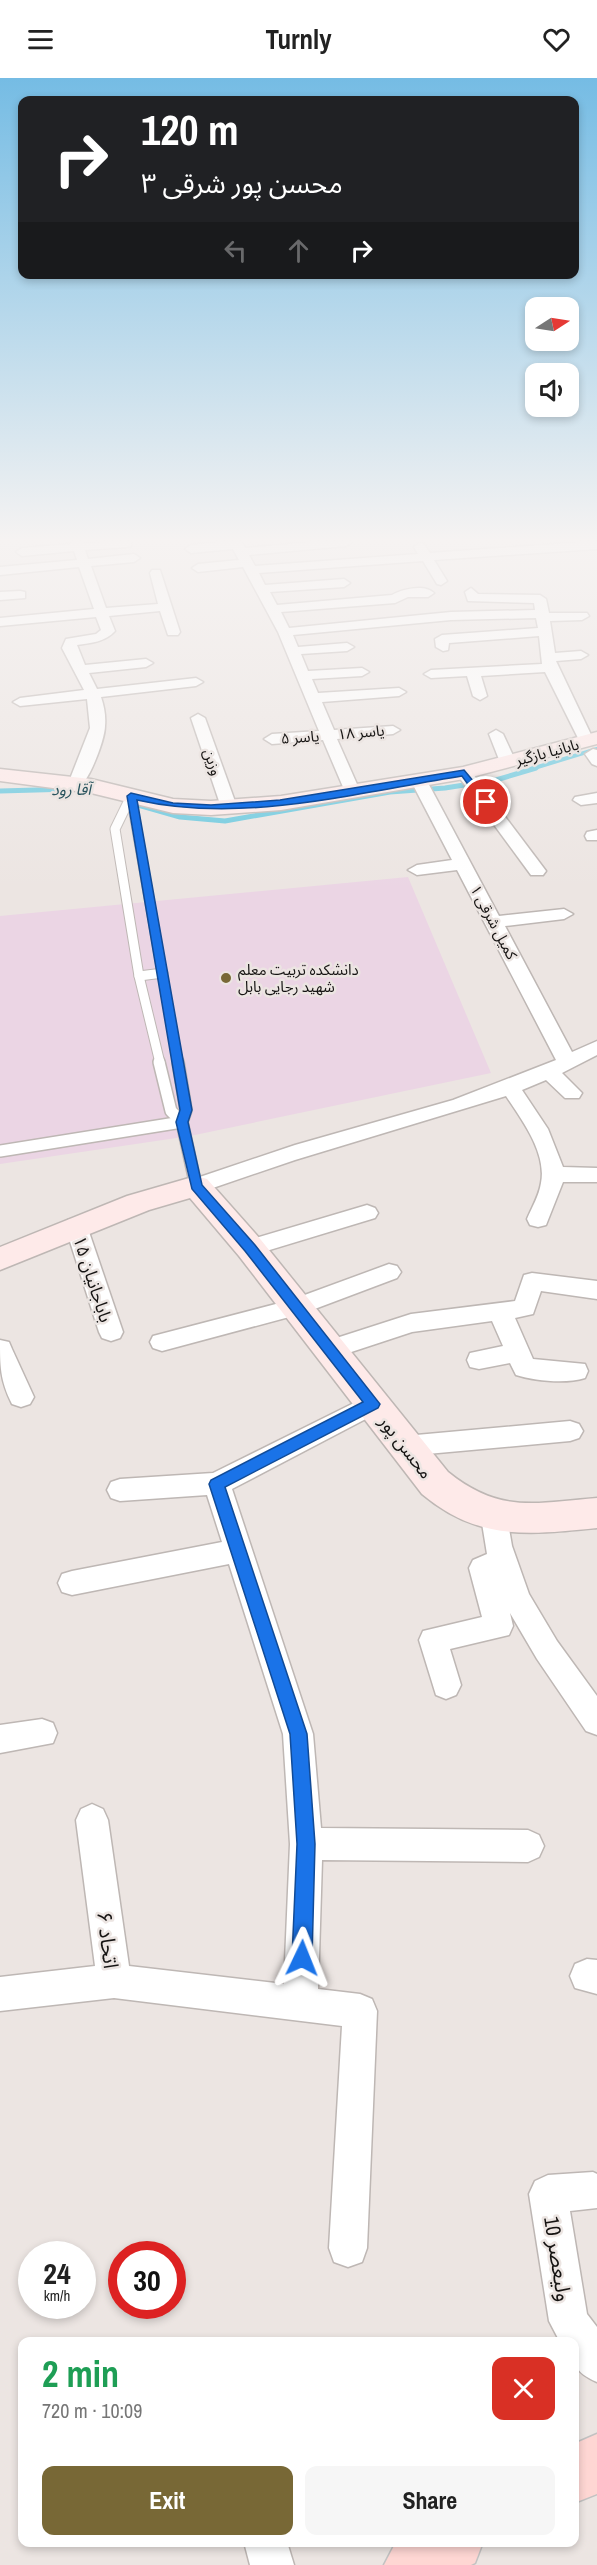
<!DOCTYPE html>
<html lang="en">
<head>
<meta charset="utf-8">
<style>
	body { margin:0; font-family:"Archivo Narrow","Noto Sans Arabic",sans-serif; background:#f6f6f6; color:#222; height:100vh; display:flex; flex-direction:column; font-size:22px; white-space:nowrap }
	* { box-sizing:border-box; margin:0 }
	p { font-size:20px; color:#767676 }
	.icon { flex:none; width:33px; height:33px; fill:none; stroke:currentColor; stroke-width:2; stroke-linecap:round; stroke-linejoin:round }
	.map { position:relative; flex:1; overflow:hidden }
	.details { position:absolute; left:18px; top:2259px; width:561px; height:210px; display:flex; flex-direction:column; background:#fff; border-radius:12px; box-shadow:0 3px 9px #0003 }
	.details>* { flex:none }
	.hud { position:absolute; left:18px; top:18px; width:561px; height:183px; border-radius:12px; box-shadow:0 3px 9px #0003; background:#202124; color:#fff; overflow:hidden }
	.needle { width:39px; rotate:78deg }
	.fabs { position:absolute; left:525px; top:219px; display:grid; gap:12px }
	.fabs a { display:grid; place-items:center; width:54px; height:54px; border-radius:12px; background:#fff; box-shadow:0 3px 9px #0003; font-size:30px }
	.speed { position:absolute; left:18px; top:2163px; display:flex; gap:12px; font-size:30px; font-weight:700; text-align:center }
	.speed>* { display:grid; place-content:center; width:78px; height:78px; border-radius:50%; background:#fff; box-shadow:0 3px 9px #0003; line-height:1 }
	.speed small { font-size:15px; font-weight:400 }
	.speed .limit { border:9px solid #d22; background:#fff; color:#111 }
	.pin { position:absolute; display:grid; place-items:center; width:51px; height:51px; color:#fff; margin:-26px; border:3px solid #fff; border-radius:50%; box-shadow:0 2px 6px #0007 }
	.me { position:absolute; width:66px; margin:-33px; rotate:2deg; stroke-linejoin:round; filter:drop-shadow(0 0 4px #0008) }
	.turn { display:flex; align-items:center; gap:21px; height:126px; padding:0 24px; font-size:27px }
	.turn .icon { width:78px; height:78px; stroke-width:2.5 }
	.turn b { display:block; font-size:42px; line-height:51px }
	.lanes { display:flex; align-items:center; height:57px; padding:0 24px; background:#0003; justify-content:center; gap:30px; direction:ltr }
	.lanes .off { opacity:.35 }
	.round { display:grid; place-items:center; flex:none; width:63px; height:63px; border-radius:12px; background:#f6f6f6 }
	.overview { display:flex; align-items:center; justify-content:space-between; height:102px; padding:0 24px }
	h1 { font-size:36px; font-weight:800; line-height:45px; color:#1e9e55 }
	.primary-button { display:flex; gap:12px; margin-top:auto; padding:12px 24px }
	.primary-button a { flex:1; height:69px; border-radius:12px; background:#786836; color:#fff; font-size:24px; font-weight:800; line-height:69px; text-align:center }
	.primary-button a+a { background:#f6f6f6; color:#222 }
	header { display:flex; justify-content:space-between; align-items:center; height:78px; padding:0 24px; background:#fff; font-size:27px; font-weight:800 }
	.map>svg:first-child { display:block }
	.education { fill:#ebd5e4 }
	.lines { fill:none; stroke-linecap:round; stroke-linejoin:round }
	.stream-far1 { stroke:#69c8de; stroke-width:4 }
	.stream { stroke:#69c8de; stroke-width:5 }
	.lane-far1-casing { stroke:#beb7b4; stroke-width:11 }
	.lane-casing { stroke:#beb7b4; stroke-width:14 }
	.street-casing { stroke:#beb7b4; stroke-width:3 }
	.secondary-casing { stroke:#beb7b4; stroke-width:3 }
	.primary-casing { stroke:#c2c2c2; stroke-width:3 }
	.lane-far1 { stroke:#fff; stroke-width:9 }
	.lane { stroke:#fff; stroke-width:11 }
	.street { fill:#fff; fill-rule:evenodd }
	.secondary { fill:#feeae9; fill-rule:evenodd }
	.primary { fill:#fed6d3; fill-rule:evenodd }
	.route { fill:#1a73e8; stroke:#114b97; stroke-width:1.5 }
	.poi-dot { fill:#786836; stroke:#ece5e2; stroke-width:2 }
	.labels { text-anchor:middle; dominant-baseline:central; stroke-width:5; stroke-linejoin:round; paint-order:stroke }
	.far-street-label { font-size:15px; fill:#161413; stroke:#ece5e2 }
	.far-poi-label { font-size:15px; fill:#161413; stroke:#ece5e2; text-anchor:start }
	.far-water-label { font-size:16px; font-style:italic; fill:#28535d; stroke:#ece5e2 }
	.street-label { font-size:18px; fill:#161413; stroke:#ece5e2 }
	.near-street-label { font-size:21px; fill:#161413; stroke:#ece5e2 }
</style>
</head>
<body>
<header><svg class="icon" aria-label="menu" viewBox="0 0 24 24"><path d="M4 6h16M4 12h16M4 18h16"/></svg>Turnly<svg class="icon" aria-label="heart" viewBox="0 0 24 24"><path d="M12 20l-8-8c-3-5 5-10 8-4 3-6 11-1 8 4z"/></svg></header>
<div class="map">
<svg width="597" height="2487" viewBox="0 0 597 2487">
	<rect width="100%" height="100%" fill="#ece5e2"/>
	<path class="education" d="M408,799L491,995L190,1058L0,1086V838Z"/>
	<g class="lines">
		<path class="stream-far1" d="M531,691L597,671"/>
		<g class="stream">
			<path d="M0,713L72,711"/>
			<path d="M131,725L180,739L225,743L390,714L445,710L496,702L536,690"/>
		</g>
		<defs>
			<g id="lane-far1">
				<path d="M131,718L178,985"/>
				<path d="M131,718L115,751L139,898L160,985"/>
				<path d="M139,898L163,895"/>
			</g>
			<g id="lane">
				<path d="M159,984L171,1033L182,1044"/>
				<path d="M178,984L186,1032L182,1044L196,1108"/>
				<path d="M0,1073L182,1044"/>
			</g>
			<g id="street">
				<path d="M70,463H82L83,465L131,463V468L127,469L85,472L88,481L134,476L140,480L134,484L91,488L106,530L158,526L150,495L152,492H160L180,554L178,557H168L160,533L109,538L115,553C105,564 91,565 77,567L85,587L146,581L153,585L146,589L89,595L97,611L196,600L203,604L196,608L101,619C104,628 106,638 105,648C105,661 88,708 76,711L68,706L90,650L87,621L20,628L13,624L20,620L84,612L62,570L66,561L96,556L101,552L96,539L0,548V540L94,531L79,489L0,497V489L77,482L74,473L22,478L16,474L22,470L71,466Z"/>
				<path d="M229,463H241L245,470L323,463L352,464L346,468L249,477L255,488L418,476L414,469L420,465L424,466L430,475L597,463V471L434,482L447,503L441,507L437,506L423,483L259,495L265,507L344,501L350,505L344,509L270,514L277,527L392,517C403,511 424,506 434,515L428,519H408L395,525L281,534L289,550L451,534L535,532L534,525L468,523L465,514L471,510L478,516L540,517L546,521L549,535H587L589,538L582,542L550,543L555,575L581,573L588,577L581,581L556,583L594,663L591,666H581L545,594L481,598L487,618L480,622L473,618L467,598L431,600L424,596L431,592L542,586L539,558L449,565L448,572L443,573L436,569L435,561L442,557L538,550L536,540L451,542L293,557L298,569L347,565L354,569L347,573L301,576L308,593L362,590L369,594L362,598L312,601L318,615L399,610L406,614L399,618L322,624L334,652L393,648L400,652L393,656L337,661L360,713L352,718L346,716L323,662L272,666L264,661L272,656L319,653L278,554L243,489L198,494L192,490L198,486L239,482L233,471L191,475L185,471L191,467Z"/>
				<path d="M20,513L25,514V520L0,522V514Z"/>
				<path d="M198,636L205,640L237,729L235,732H223L221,729L191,640Z"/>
				<path d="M496,652L503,656L516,684L513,687H503L500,684L489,656Z"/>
				<path d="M593,671L597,672V688L592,686L585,676Z"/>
				<path d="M464,690L470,692L543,789L546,793L543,797H531L456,695Z"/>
				<path d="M419,698L427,703L499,838L564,831L573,836L564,841L505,848L572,974L597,963V977L562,995L582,1015L579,1020H565L546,1002L522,1012L548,1051L563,1089L597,1090V1104H563L546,1147L538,1149L530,1147L527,1141C532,1129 539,1118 541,1105C547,1075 522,1042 506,1018L295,1082L204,1113L196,1115L188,1113L185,1108L188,1103L295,1067L453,1022L556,982L457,792L417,797L408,792L417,787L452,782L411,703Z"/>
				<path d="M597,715V725L581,727L573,722L575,719Z"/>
				<path d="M597,752V762H587L585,758L587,754Z"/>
				<path d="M367,1127L375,1130L378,1135L375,1140L250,1178L242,1176L239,1170L242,1164Z"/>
				<path d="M76,1140L84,1142L87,1148L123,1254L120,1260L111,1263L102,1260L99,1254L65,1148L68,1142Z"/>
				<path d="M389,1186L397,1188L401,1194L397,1200L304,1235L162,1273L153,1270L150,1264L153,1258L291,1222Z"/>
				<path d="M532,1195L597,1203V1221L541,1213L533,1236L515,1240L533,1281L585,1286L588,1293L585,1300C566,1306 535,1303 516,1297L510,1285L479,1291L470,1289L467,1282L470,1275L503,1268L492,1243L412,1254L330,1281L321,1279L318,1272L321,1265L411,1236L515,1223L524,1197Z"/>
				<path d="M0,1262L9,1264L12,1271L34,1319L30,1326L21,1329L12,1326C0,1302 0,1288 0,1262Z"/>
				<path d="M372,1316L381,1319L385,1326L381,1333L232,1411L313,1656L321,1750L528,1752L539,1757L544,1768L539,1779L528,1784L322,1782L318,1911L360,1916L372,1921L377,1933L367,2170L362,2184L348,2189L334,2184L329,2170L342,1948L114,1920L0,1933V1899L95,1888L76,1742L81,1731L92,1726L103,1731L108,1742L129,1888L284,1906L290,1766L283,1656L229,1486L72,1517L62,1514L58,1505L62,1496L72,1493L222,1464L207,1417L120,1423L111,1420L107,1412L111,1404L120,1401L213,1395Z"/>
				<path d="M570,1343L579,1346L583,1353L579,1360L570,1363L405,1378L396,1375L392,1368L396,1361L405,1358Z"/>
				<path d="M494,1428L504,1431L507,1439L512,1468L529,1516L557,1563L597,1618V1657L586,1653L537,1581L510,1535L513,1548L509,1557L450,1571L461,1607L456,1617L446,1621L436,1617L419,1562L423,1553L482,1539L469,1490L473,1482L487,1476L481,1439L484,1431Z"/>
				<path d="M42,1641L53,1645L57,1655L53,1665L0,1675V1647Z"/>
				<path d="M587,1881L597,1882V1916L575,1910L570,1898L575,1886Z"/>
				<path d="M593,2094L597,2096V2130L570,2133L587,2236L597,2249V2304C574,2294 574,2287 574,2264H560L549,2243L529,2116L535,2103L548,2097Z"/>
				<path d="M244,2464H287L294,2487H250Z"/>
			</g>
			<g id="secondary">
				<path d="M597,654V666L464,701L281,732L211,737L173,735L91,715L0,703V691L91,701L173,721L211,723L281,718L463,689Z"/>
				<path d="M196,1098L207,1101L261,1162L448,1394C500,1436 535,1425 597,1420V1450C528,1457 478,1463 422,1416L239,1178L190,1120L149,1132L0,1192V1169L127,1118Z"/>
			</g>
			<g id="primary">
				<path d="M597,2356V2416L574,2425V2366Z"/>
				<path d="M396,2464H483L475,2485L471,2487H384Z"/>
			</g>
		</defs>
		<use href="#lane-far1" class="lane-far1-casing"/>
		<use href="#lane" class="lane-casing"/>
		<use href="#street" class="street-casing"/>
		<use href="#secondary" class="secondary-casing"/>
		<use href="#primary" class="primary-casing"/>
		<use href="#lane-far1" class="lane-far1"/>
		<use href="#lane" class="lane"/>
		<use href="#street" class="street"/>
		<use href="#secondary" class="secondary"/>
		<use href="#primary" class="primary"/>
	</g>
	<linearGradient id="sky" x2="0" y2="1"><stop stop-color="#75bce4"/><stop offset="0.57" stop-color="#f6f3f2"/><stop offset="1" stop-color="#f6f3f2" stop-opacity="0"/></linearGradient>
	<rect width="597" height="811" fill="url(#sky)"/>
	<path class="route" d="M464,692L489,722V726H482L462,698C355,715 243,746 137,722L192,1032L188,1044L202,1107L255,1167L380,1326L378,1330L225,1409L307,1656L315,1766L312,1880L309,1887L302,1890L295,1887L292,1880L297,1766L290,1656L209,1406L211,1402L363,1324L245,1173L192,1111L176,1044L180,1032L127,718L131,715L173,725L211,727L280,722Z"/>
	<circle class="poi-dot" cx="226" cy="900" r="6"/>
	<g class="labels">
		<g class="far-street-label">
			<text transform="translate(361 654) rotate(-5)">یاسر ۱۸</text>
			<text transform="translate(300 659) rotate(-4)">یاسر ۵</text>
			<text transform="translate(547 674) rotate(-15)">بابانیا بازگیر</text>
			<text transform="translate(213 684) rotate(71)">وزین</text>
			<text transform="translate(494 844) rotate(62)">کمیل شرقی ۱</text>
		</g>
		<g class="far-poi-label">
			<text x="238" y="891">دانشکده تربیت معلم<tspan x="238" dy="17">شهید رجایی بابل</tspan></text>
		</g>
		<g class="far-water-label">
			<text transform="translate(71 711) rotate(-1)">آقا رود</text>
		</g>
		<g class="street-label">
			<text transform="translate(93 1201) rotate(72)">باباجانیان ۱۵</text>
			<text transform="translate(406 1369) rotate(52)">محسن پور</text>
		</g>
		<g class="near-street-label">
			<text transform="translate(108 1862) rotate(83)">اتحاد ۶</text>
			<text transform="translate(558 2181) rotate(81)">ولیعصر 10</text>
		</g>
	</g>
</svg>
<div class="fabs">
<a><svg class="needle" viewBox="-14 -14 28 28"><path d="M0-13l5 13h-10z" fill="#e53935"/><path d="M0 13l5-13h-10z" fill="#767676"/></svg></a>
<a><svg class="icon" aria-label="sound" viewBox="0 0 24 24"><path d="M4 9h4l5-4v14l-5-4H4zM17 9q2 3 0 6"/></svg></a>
</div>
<div class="speed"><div>24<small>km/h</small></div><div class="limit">30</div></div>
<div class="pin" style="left:486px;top:724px;background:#d93025"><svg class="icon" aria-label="arrive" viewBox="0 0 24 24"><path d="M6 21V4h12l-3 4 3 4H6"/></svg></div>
<svg class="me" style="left:302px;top:1880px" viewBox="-20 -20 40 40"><path d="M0-17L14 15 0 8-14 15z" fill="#1a73e8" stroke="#fff" stroke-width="4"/></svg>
<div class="hud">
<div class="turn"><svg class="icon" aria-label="right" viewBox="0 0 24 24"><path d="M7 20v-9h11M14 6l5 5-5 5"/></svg><div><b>120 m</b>محسن پور شرقی ۳</div></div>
<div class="lanes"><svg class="icon off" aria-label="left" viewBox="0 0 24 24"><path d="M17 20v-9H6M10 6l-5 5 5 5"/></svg><svg class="icon off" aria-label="ahead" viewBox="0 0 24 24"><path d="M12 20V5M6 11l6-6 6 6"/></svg><svg class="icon" aria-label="right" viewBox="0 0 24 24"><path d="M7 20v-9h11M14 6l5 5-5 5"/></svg></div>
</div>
<section class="details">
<div class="overview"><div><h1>2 min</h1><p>720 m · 10:09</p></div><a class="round" style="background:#d93025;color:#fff"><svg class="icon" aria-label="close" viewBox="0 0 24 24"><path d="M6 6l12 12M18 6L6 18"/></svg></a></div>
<div class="primary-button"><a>Exit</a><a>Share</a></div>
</section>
</div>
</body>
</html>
